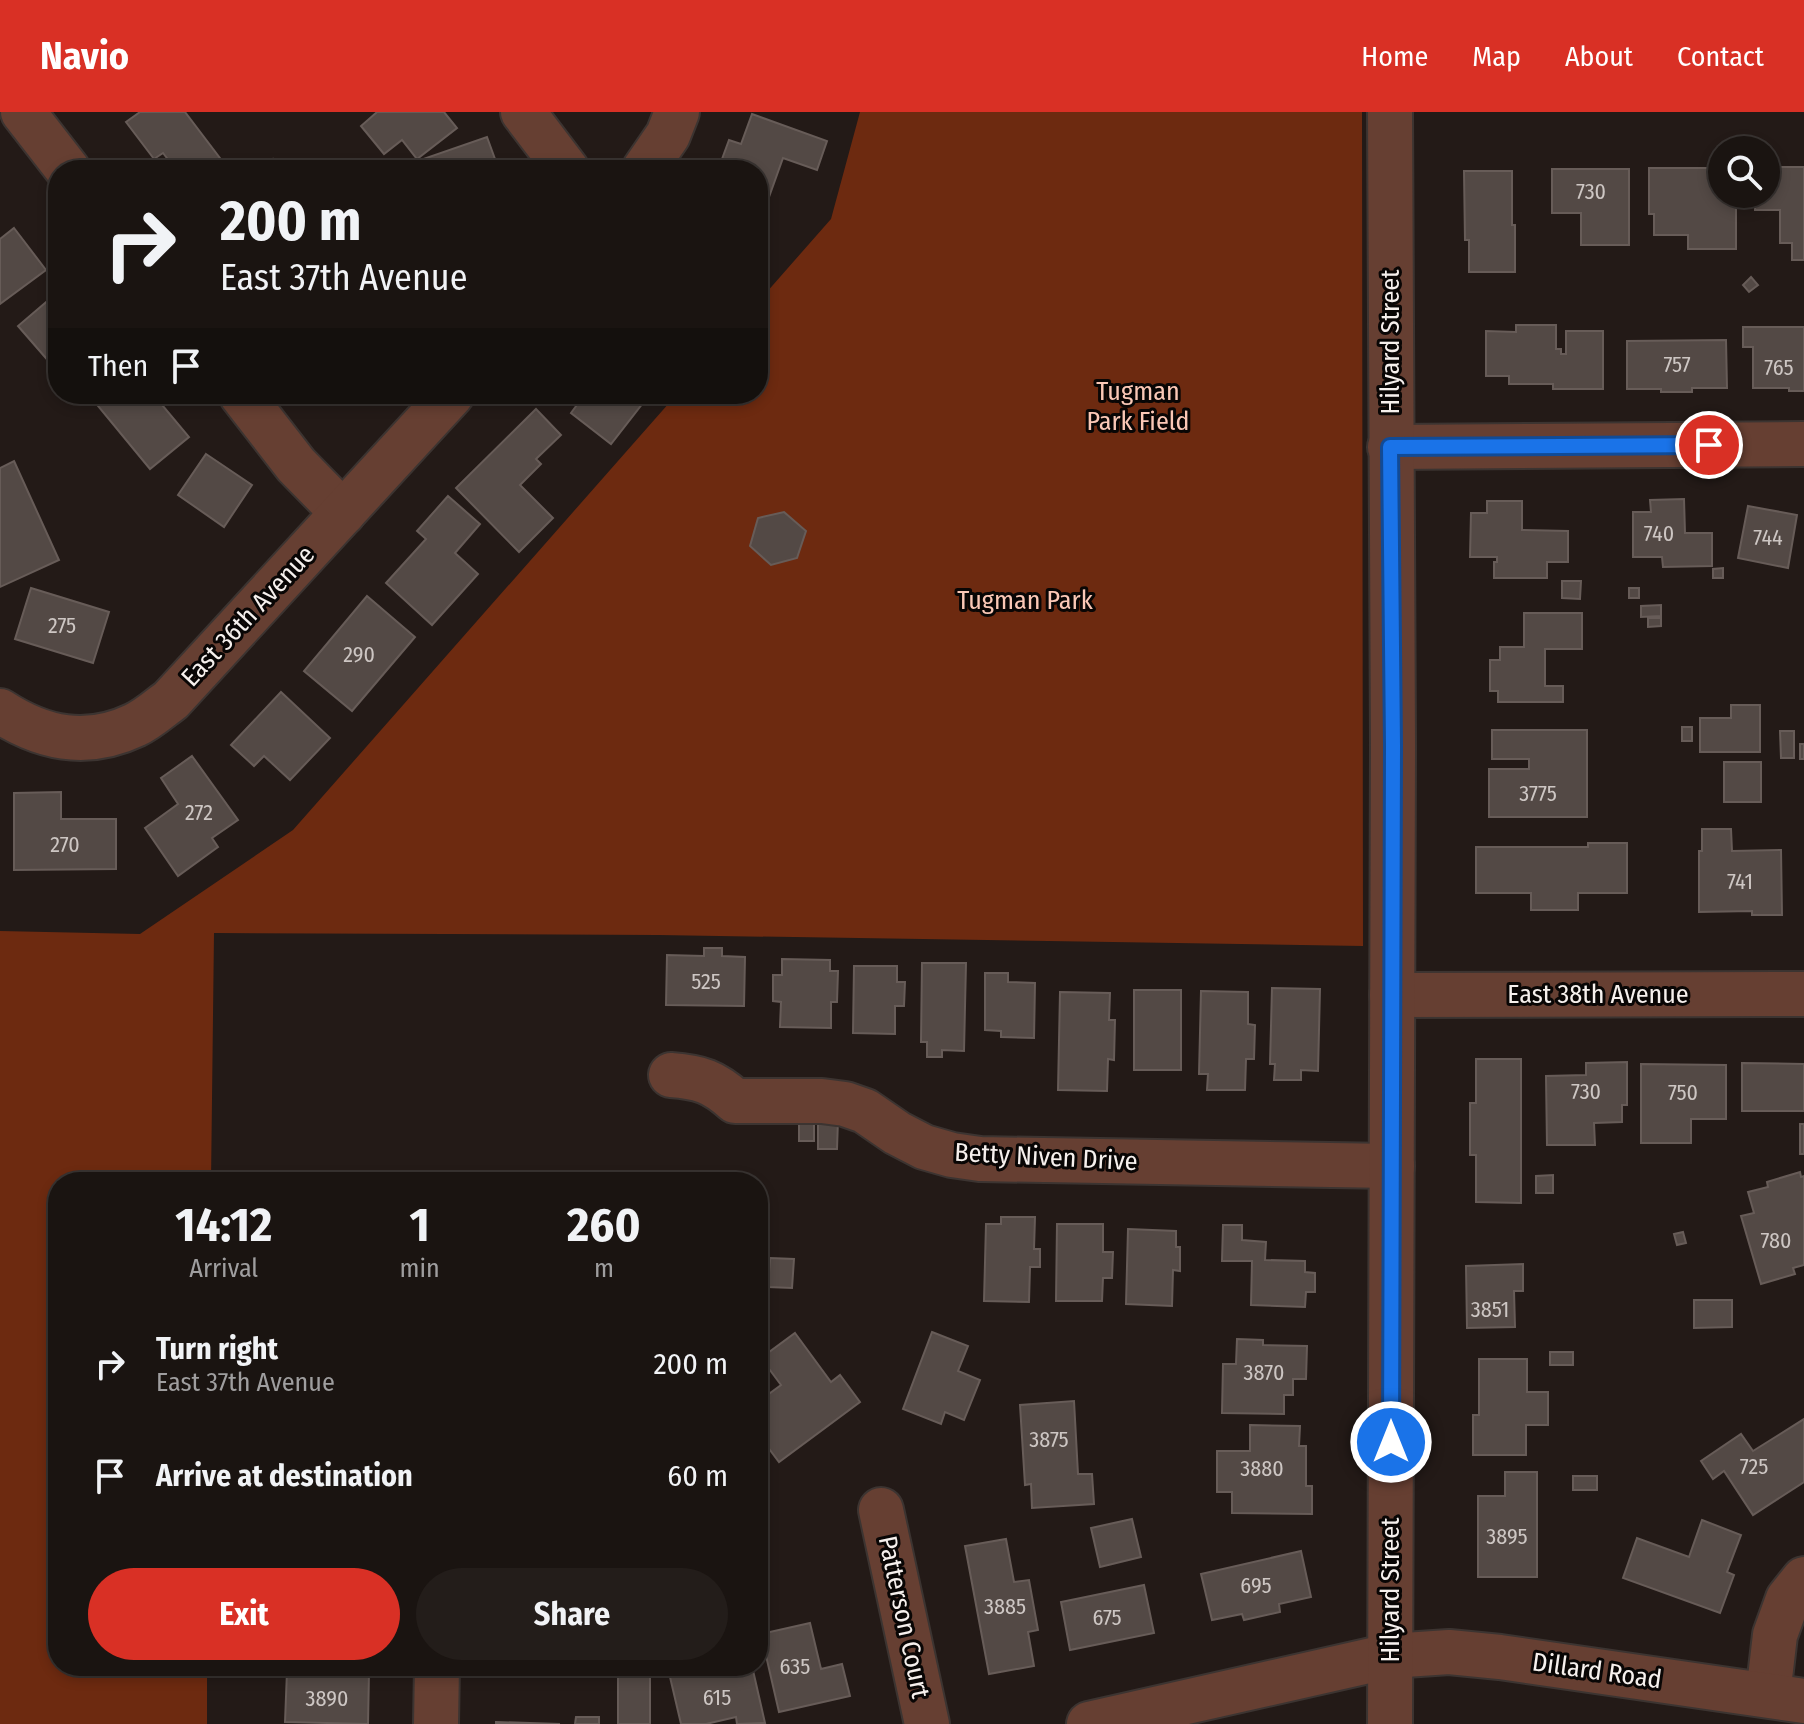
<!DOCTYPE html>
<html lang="en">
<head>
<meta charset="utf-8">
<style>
	body { margin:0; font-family:"Fira Sans Condensed",sans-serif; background:#231d1a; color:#f1f3f6; height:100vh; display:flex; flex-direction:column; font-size:30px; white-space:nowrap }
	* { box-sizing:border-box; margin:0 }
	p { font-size:26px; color:#9f9e9f }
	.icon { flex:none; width:44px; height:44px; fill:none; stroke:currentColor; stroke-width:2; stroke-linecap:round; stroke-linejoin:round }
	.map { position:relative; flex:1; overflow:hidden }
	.sheet { position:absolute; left:48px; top:1060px; width:720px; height:504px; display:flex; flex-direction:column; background:#1a1411; border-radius:32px; box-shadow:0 4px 12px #0003,0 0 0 2px #383331 }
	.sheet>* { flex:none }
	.banner { position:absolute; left:48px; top:48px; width:720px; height:244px; border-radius:32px; box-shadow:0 4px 12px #0003,0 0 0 2px #383331; background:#1a1411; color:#f1f3f6; overflow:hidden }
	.controls { position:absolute; left:1708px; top:24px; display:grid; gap:16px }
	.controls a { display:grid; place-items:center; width:72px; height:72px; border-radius:50%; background:#1a1411; box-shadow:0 4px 12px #0003,0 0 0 2px #383331; font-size:40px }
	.pin { position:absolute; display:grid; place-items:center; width:68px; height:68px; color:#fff; margin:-34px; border:4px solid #fff; border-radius:50%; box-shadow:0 2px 8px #0007 }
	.me { position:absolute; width:88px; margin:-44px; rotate:0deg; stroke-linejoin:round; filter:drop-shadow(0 0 6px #0008) }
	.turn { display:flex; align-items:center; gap:28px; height:168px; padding:0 40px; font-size:36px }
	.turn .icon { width:104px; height:104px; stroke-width:2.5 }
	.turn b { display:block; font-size:56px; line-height:68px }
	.then { display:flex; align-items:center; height:76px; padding:0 40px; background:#0003; gap:16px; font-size:30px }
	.eta { display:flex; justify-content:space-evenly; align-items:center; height:136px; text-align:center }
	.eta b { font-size:48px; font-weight:700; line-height:56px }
	.primary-button { display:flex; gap:16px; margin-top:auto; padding:16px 40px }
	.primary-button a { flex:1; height:92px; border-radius:48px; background:#d93025; color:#fff; font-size:32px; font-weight:700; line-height:92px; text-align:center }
	.primary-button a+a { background:#231d1a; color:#f1f3f6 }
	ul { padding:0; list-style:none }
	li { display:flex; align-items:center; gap:24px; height:112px; padding:0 40px }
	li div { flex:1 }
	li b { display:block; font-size:30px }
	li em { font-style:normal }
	header { display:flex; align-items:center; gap:48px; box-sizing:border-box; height:112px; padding:0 40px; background:#d93025; color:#fff }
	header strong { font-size:38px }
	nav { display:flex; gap:44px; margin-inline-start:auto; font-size:28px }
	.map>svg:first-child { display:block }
	.green { fill:#6d2a10 }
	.building { fill:#534945; stroke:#675c58; stroke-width:2 }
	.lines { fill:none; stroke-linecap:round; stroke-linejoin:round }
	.minor-casing { stroke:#3c3431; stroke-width:48 }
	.minor { stroke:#663f32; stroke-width:44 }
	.route-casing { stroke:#114b97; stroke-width:20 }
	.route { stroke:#1a73e8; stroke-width:14 }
	.labels { text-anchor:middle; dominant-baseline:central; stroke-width:6; stroke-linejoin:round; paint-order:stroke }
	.number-label { font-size:22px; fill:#cdc6c3 }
	.street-label { font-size:26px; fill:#f6f0ed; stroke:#090605 }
	.park-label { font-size:26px; fill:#fbc8b6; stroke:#090605 }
</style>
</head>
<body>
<header>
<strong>Navio</strong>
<nav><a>Home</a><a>Map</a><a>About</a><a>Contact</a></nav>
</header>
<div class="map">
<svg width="1804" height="1612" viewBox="0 0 1804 1612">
	<rect width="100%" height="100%" fill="#231a17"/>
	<path class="green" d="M860,0H1362L1363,834L658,823L214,821L211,1070H58V1554H207V1612H0V819L140,822L293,718L677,282H758V190L831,107Z"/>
	<g class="building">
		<path d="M140,0H185L229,58H187L186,56L176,58L163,41L154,47L126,10Z"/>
		<path d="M377,0H444L457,16L417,47L402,28L384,42L361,14Z"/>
		<path d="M752,2L827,29L817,58L783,46L759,113L758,58H718L729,28L741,32Z"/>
		<path d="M487,25L499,58H405L403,54Z"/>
		<path d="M273,47L282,58H259Z"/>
		<path d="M1766,55H1804V148H1792V131H1780V98H1755V92H1743V82H1766Z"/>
		<path d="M1649,56H1722V82H1736V137H1688V123H1654V102H1649Z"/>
		<path d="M1552,57H1629V133H1581V101H1552Z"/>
		<path d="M1464,59H1512V113H1515V160H1469V128H1465Z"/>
		<path d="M14,116L46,158L0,192V127Z"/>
		<path d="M1751,165L1758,173L1749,180L1743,173Z"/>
		<path d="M58,180V260L18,214Z"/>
		<path d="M1516,213H1556V237H1561V242H1566V219H1603V277H1553V272H1509V264H1486V219L1516,220Z"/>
		<path d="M1743,215H1804V279H1789V276H1753V235H1743Z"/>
		<path d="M1726,228L1727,276H1692V280H1661V277H1627V229Z"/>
		<path d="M114,282H153L189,325L150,357L98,294Z"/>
		<path d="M585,282H650L611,332L571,301Z"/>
		<path d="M536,297L561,323L536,347L541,352L520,373L553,406L519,440L456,376Z"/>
		<path d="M206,342L252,373L224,415L178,383Z"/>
		<path d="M14,349L59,448L0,475V356Z"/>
		<path d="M448,384L480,412L455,441L478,462L432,513L386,471L426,427L417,419Z"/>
		<path d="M1684,387L1685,421H1712V454L1663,455L1662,445H1633V400H1651L1650,388Z"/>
		<path d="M1487,389H1522V418L1568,419V450H1547V466H1494V450H1497V445H1470L1471,401H1487Z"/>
		<path d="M1748,394L1797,403L1788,456L1738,446Z"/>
		<path d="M784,400L806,419L797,446L771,453L750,434L758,406Z"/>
		<path d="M1723,456V466H1713V457Z"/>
		<path d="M1562,469H1581L1580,487L1562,486Z"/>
		<path d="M31,476L109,500L93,551L15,527Z"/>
		<rect x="1629" y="476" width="10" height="10"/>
		<path d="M367,484L415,525L352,599L304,559Z"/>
		<path d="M1661,493V504L1641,505V494Z"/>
		<path d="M1524,501H1582V537H1545V574H1563V590H1498V579H1490V548H1500V535H1524Z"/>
		<path d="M1648,506H1661V514L1648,515Z"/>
		<path d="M281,580L330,626L290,668L264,644L254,654L231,633Z"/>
		<path d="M1731,593H1760V640H1700V606H1731Z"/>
		<rect x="1682" y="615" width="10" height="14"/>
		<path d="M1492,618H1587V705H1489V657H1529V647H1492Z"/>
		<path d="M1780,619H1794V646H1781Z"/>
		<rect x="1800" y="632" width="4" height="15"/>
		<path d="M192,644L238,708L212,726L218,735L178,764L145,716L178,692L161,666Z"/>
		<rect x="1724" y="650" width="37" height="40"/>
		<path d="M61,680V707H116V757L14,758V681Z"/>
		<path d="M1702,717H1731L1732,739L1781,738L1782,803H1752V799L1699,800V739H1702Z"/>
		<path d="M1588,731H1627V781H1578V798H1531V781H1476V735H1588Z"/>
		<path d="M704,836H722V844L745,845L744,894L666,893L667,843L704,844Z"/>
		<path d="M782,847L830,848V859H838L837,890H831V916L780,915L781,890L773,889V863H782Z"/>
		<path d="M922,851H966L964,939L942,938V945H927V930H921Z"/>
		<path d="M854,854H897V870H905L904,894H895V922L853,921Z"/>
		<path d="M985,861H1008V870L1035,871L1034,926L1001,925V919L985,918Z"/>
		<path d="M1272,876L1320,877L1318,959L1301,958V968H1274L1275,952H1270Z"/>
		<rect x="1134" y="878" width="47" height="80"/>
		<path d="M1201,879L1248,880V912L1255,913L1254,947H1246L1245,978H1207L1208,962H1199Z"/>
		<path d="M1060,880L1110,881L1109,908H1115L1114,948L1108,947L1107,979L1058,978Z"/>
		<path d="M1476,947H1521V1091L1476,1090V1043H1470V991H1476Z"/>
		<path d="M1627,950V993H1622V1010L1594,1011L1595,1033H1547L1546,964L1586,963V951Z"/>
		<path d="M1742,951L1804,952V999H1742Z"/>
		<path d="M1641,952L1726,953V1007H1691V1031H1641Z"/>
		<rect x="799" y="1008" width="15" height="21"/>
		<path d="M818,1008H838L837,1037H818Z"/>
		<rect x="1800" y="1012" width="4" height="30"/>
		<path d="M1800,1060L1801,1065L1804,1064V1153L1793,1156L1795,1162L1761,1172L1741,1104L1754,1101L1748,1080L1768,1075L1767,1070Z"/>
		<path d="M1553,1063V1081H1536V1064Z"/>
		<path d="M536,1069L671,1070H536Z"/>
		<path d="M1001,1105H1035L1034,1137H1040V1155H1030L1029,1190L984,1189L986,1112H1001Z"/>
		<path d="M1057,1112H1103V1140H1113L1112,1166H1103L1102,1189H1056Z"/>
		<path d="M1223,1113H1242V1128L1266,1130L1265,1148L1305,1149V1160L1315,1161V1180H1306L1305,1195L1251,1193L1252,1149H1222Z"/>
		<path d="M1128,1117L1176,1119V1135H1180V1159L1173,1158L1172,1194L1126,1192Z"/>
		<path d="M1683,1120L1686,1131L1677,1133L1674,1122Z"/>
		<path d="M770,1146L794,1147L792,1176L768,1175Z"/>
		<path d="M1523,1152V1179H1514L1515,1215L1467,1216L1466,1154Z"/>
		<path d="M1694,1188H1732V1215L1694,1216Z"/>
		<path d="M932,1220L968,1234L958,1259L980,1268L964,1308L945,1300L941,1312L903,1297Z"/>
		<path d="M795,1221L831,1270L840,1263L860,1290L779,1350L758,1322V1290L781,1273L761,1246Z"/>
		<path d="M1237,1227L1263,1228V1233L1307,1234L1306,1267H1293V1283H1284V1302L1222,1301L1223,1252H1236Z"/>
		<rect x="1550" y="1240" width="23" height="13"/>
		<path d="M1479,1247H1527V1280H1548V1313H1526V1343H1473V1303H1479Z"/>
		<path d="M1074,1289L1078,1362H1092L1094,1392L1032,1396L1031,1372L1025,1373L1020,1293Z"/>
		<path d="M1804,1307V1370L1753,1403L1724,1359L1713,1367L1701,1349L1741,1322L1753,1339Z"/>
		<path d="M1250,1313L1300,1314L1299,1334H1306V1374H1312V1402L1232,1401V1380H1217V1339H1250Z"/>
		<path d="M758,1347H767L765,1420L758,1419V1423Z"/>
		<path d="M1505,1360H1537V1465H1478V1384H1505Z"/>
		<rect x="1573" y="1364" width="24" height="14"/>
		<path d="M1132,1407L1141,1445L1100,1455L1091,1416Z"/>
		<path d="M1702,1408L1741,1423L1727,1460L1734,1463L1720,1501L1623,1466L1637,1426L1689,1445Z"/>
		<path d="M1006,1427L1014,1470L1029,1468L1038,1518L1028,1520L1034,1554L989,1562L965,1434Z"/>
		<path d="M1301,1439L1311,1485L1279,1492L1280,1500L1244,1508L1242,1502L1212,1508L1201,1462Z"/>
		<path d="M1144,1473L1154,1521L1070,1538L1061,1490Z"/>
		<path d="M810,1511L821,1557L842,1552L850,1584L779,1600L761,1522Z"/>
		<path d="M710,1554H752L765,1611L737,1612L736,1605L706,1612H681L670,1565L711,1556Z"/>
		<path d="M287,1559L369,1561L368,1612L285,1610Z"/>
		<path d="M618,1560L650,1561V1612H618Z"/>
		<path d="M576,1605H599V1612H575Z"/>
		<path d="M496,1610L560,1612H496Z"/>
	</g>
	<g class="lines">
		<defs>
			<g id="minor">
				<path d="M23,0L68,58"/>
				<path d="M523,0L567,58"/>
				<path d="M644,58L668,23L677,0"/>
				<path d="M241,282L296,353L343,401"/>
				<path d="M1390,335L1804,332"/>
				<path d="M0,599C43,627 87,636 135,613C148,607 160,596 171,588L452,282"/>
				<path d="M1392,883L1804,882"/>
				<path d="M671,963C700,965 714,970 735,989H822L845,992L865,999L897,1021L924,1035L952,1043L980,1047L1392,1054"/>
				<path d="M881,1398L927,1612"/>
				<path d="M1768,1583L1775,1523L1788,1487L1804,1467"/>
				<path d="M436,1612L437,1554"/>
				<path d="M1089,1612L1390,1544L1449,1540L1500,1545L1804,1589"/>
				<path d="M1390,1612L1393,633L1390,0"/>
			</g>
		</defs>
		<use href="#minor" class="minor-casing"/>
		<use href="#minor" class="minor"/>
	</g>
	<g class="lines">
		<defs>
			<path id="route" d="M1391,1330L1393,633L1390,335L1709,333"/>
		</defs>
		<use href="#route" class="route-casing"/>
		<use href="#route" class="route"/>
	</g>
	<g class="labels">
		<g class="number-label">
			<text x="1591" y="79">730</text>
			<text x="1677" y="252">757</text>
			<text x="1779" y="255">765</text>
			<text x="1659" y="421">740</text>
			<text x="1768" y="425">744</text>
			<text x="62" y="513">275</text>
			<text x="359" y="542">290</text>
			<text x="1538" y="681">3775</text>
			<text x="199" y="700">272</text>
			<text x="65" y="732">270</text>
			<text x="1740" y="769">741</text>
			<text x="706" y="869">525</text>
			<text x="1586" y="979">730</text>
			<text x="1683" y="980">750</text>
			<text x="1776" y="1128">780</text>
			<text x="1490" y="1197">3851</text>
			<text x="1264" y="1260">3870</text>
			<text x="1049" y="1327">3875</text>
			<text x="1754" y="1354">725</text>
			<text x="1262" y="1356">3880</text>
			<text x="1507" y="1424">3895</text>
			<text x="1256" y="1473">695</text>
			<text x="1005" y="1494">3885</text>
			<text x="1107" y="1505">675</text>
			<text x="795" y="1554">635</text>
			<text x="717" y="1585">615</text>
			<text x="327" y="1586">3890</text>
		</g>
		<g class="street-label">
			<text transform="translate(1390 230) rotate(-90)">Hilyard Street</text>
			<text transform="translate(248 504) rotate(-47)">East 36th Avenue</text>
			<text x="1598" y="882">East 38th Avenue</text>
			<text transform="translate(1046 1045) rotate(3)">Betty Niven Drive</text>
			<text transform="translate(1390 1478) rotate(-90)">Hilyard Street</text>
			<text transform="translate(904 1505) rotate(78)">Patterson Court</text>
			<text transform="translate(1597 1559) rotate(8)">Dillard Road</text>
		</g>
		<g class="park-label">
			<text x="1138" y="279">Tugman<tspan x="1138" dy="30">Park Field</tspan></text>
			<text x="1025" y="488">Tugman Park</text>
		</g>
	</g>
</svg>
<div class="controls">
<a><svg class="icon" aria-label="search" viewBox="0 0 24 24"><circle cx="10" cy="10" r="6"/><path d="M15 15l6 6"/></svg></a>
</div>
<div class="pin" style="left:1709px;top:333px;background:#d93025"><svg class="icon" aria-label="arrive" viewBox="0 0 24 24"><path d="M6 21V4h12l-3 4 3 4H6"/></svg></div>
<svg class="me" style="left:1391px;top:1330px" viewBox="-20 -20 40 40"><circle r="17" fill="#1a73e8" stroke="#fff" stroke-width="3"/><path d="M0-11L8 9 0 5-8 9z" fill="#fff"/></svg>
<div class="banner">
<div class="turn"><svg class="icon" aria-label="right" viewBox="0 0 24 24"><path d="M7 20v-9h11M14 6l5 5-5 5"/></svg><div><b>200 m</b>East 37th Avenue</div></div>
<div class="then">Then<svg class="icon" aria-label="arrive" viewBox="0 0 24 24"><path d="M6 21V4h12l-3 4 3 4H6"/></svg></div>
</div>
<section class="sheet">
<div class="eta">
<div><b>14:12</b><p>Arrival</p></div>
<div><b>1</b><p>min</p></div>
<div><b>260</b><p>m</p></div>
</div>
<ul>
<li><svg class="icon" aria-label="right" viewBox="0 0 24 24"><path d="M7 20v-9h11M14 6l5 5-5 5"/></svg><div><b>Turn right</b><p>East 37th Avenue</p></div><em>200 m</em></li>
<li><svg class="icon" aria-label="arrive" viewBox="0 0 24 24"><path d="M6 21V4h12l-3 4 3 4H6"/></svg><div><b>Arrive at destination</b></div><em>60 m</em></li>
</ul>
<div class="primary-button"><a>Exit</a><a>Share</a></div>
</section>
</div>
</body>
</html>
